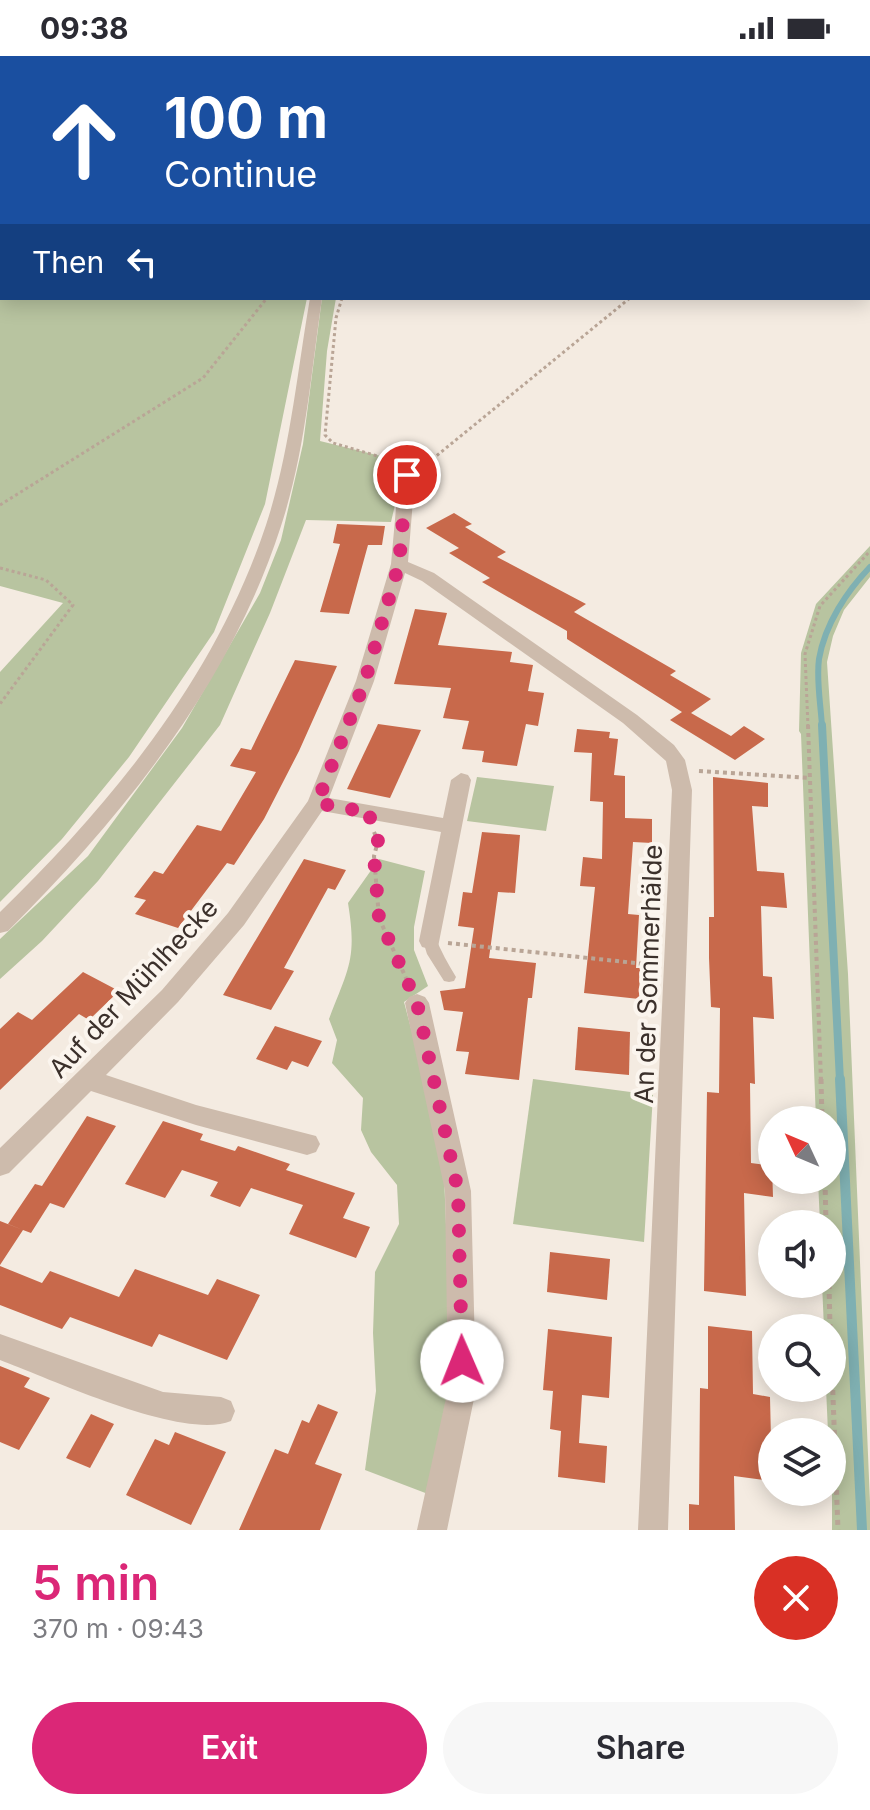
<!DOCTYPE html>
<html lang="en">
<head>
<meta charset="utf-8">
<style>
	body { margin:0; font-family:Inter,sans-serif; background:#f7f7f7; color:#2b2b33; height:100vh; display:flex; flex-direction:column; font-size:30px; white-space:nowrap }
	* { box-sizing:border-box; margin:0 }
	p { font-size:26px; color:#7c7c81 }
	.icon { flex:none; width:44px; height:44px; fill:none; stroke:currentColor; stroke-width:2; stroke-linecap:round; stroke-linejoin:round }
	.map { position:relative; height:1474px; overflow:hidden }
	.side { display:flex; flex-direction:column; background:#fff; flex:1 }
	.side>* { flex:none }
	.hud { position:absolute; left:0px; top:0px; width:870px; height:244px; box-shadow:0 4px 20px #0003; background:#1a4fa0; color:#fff; overflow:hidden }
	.needle { width:52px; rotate:314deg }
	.fabs { position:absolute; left:758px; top:1050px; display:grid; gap:16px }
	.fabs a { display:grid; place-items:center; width:88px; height:88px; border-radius:50%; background:#fff; box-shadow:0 4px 20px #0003; font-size:40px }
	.pin { position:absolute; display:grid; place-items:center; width:68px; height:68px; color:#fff; margin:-34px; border:4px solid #fff; border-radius:50%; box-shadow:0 2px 8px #0007 }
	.me { position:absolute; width:88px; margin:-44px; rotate:359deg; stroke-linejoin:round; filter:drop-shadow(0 0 6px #0008) }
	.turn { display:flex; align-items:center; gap:28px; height:168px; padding:0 32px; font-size:36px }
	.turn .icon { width:104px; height:104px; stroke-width:2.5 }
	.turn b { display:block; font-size:56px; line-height:68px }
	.then { display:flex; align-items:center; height:76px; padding:0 32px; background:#0003; gap:16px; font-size:30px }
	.round { display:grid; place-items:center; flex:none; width:84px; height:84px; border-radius:42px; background:#f7f7f7 }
	.head { display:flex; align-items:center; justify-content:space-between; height:136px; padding:0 32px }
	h1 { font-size:48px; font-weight:600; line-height:60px; color:#db2777 }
	.primary-button { display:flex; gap:16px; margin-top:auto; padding:16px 32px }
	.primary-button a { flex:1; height:92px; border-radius:48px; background:#db2777; color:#fff; font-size:32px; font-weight:600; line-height:92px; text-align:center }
	.primary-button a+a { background:#f7f7f7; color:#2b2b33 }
	.status { display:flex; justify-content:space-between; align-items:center; height:56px; padding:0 40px; background:#fff; direction:ltr }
	.status svg { height:22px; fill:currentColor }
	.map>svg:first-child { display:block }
	.green { fill:#b8c4a0 }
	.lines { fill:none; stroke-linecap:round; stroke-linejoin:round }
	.stream-far2 { stroke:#7fb0b2; stroke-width:6 }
	.stream-far1 { stroke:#7fb0b2; stroke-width:8 }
	.stream { stroke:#7fb0b2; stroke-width:10 }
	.building { fill:#c8694b }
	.path-far3 { stroke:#b9a596; stroke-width:2; stroke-dasharray:2 2; stroke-linecap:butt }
	.path-far2 { stroke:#b9a596; stroke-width:3; stroke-dasharray:3 3; stroke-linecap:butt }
	.path-far1 { stroke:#b9a596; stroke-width:4; stroke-dasharray:4 4; stroke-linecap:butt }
	.path { stroke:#b9a596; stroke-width:5; stroke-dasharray:5 5; stroke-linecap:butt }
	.service { fill:#cdbbac; fill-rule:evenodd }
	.minor { fill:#cdbbac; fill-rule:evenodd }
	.tertiary { fill:#cdbbac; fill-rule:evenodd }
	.route { stroke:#db2777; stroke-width:14; stroke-dasharray:0 25.2 }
	.labels { text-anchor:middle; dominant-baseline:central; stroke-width:8; stroke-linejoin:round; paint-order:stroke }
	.street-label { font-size:26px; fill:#3b302b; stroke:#fbf5ee }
</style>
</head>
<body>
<div class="status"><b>09:38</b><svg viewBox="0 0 49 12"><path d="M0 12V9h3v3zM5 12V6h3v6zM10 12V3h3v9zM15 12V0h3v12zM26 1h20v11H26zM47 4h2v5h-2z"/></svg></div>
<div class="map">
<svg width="870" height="1474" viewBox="0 0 870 1474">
	<rect width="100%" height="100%" fill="#f4ebe1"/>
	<g class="green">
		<path d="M0,0L250,2H2V242H307L265,448L214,576L129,701L62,783L0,846V616L63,547L0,530Z"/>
		<path d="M322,242H336L327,295L320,385L405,406L391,466L306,464L270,557L220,669L98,825L42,885L0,923V883L88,800L182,672L260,537L281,484L303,388Z"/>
		<path d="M870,490V521L844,554L833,580L827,606L848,918L870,1446V1474H832V1376H828L826,1332H832V1272H824L822,1228H832V1168H820L818,1124H832V1064H816L801,678L799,675L801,597L816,548Z"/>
		<path d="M477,721L554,730L546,775L467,765Z"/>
		<path d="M379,803L425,815L414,871V894L428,930L404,946L443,1093L452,1320L428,1438L365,1414L376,1335L373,1277L375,1216L399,1168L397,1129L371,1096L361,1074L363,1042L332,1007L337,984L329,963C349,911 357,903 348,847Z"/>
		<path d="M533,1023L653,1039L644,1186L513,1168Z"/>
	</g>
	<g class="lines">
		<path class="stream-far2" d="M822,671C821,650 816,624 819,603C825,568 847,535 870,511"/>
		<path class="stream-far1" d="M822,669L840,1025"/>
		<path class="stream" d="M840,1023L862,1474"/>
	</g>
	<g class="building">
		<path d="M454,457L472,468L465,471L506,496L497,501L586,548L574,556L676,615L670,619L711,643L691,657L731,680L744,670L765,683L735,704L670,664L682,656L567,583V575L482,526L490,522L449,497L459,492L426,472Z"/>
		<path d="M337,468L385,470L382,489H368L349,558L320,556L340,488L333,487Z"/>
		<path d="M415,553L447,557L438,589L512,596L510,606L533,609L528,635L544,637L538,670L526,668L517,710L482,706L484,695L462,693L469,665L443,662L451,632L394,628Z"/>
		<path d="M295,604L337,610L299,695L264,763L234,809L227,807L178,872L135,858L146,844L134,841L154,815L163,818L197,769L221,775L256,716L230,710L241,692L251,694Z"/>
		<path d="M378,668L421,674L390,742L347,733Z"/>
		<path d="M577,673L610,676L609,682L618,683L614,719L625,720V762L652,763V787L633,786L628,858L639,859L636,912H640L639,943L584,937L595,831L580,830L583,801L602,803L603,746L590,745L592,697L574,696Z"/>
		<path d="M713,721L768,727V751L752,750L757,815L784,817L787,852L761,850L763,920L772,921L774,963L753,961L755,1028L750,1027L751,1107L772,1110L773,1141L744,1137L746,1240L704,1235L707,1036L719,1037L720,952L711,951L709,902V861H714Z"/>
		<path d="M482,776L520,779L515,837L498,836L489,902L536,907L532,942H528L519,1024L465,1018L469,996L456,995L463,956L444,954L440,935L465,932L474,872L458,870L463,836L472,837Z"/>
		<path d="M304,803L346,814L335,834L328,832L284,912L294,915L271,954L223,939Z"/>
		<path d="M83,916L119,935L89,964L79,958L0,1034V973L18,956L32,964Z"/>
		<path d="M275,970L322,985L308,1011L292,1005L287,1014L256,1003Z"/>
		<path d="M578,971L630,976L629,1019L575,1014Z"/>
		<path d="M87,1060L116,1070L64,1152L50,1147L31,1177L23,1174L0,1209V1165L23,1174L8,1168L35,1128L42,1130Z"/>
		<path d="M163,1065L203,1078L200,1084L235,1095L238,1090L290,1108L286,1114L355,1137L343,1162L370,1171L356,1202L289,1178L303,1149L251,1132L240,1151L210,1140L218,1126L182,1114L165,1142L125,1128Z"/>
		<path d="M550,1196L610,1203L607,1244L547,1236Z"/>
		<path d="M0,1210L42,1227L50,1215L119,1241L135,1213L208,1239L217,1223L260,1239L227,1304L159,1278L152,1291L70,1261L62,1273L0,1249Z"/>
		<path d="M708,1270L752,1275L753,1338L770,1341L772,1425L734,1420L735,1474H689V1448L699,1449L700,1332L708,1333Z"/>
		<path d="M548,1273L612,1281L609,1342L582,1339L579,1387L607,1390L605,1427L558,1421L561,1375L550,1373L553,1335L543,1334Z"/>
		<path d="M0,1310L30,1322L24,1331L50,1342L19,1394L0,1386Z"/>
		<path d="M318,1348L338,1356L315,1408L342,1418L320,1474H239L275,1393L288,1398L302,1364L309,1367Z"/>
		<path d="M91,1358L114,1368L90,1412L66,1402Z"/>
		<path d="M175,1376L226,1396L191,1469L126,1439L155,1383L169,1389Z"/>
	</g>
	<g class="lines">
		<g class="path-far3">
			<path d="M247,0L252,2"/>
			<path d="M434,0L446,2"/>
			<path d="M16,2L19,0"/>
		</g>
		<g class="path-far2">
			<path d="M342,242L336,262L325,379L333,387L398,406"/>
			<path d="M421,408L435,401L630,242"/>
			<path d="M0,449L203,322L267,242"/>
			<path d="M0,512L46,524L73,549L0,648"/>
			<path d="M808,671L805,598L820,550L870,495"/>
		</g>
		<g class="path-far1">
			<path d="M808,669L821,1025"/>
			<path d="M699,715L809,722"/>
			<path d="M374,776L378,785L374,800L379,862L410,931"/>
			<path d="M448,887L654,909"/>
		</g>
		<g class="path">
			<path d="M821,1023L822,1064"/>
			<path d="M825,1124L826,1168"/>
			<path d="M829,1228L830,1272"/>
			<path d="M832,1314L838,1474"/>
		</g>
		<path class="service" d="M430,880L435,881C441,895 448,908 456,921L454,925L449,926L444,925L427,898L423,885L425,881Z"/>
		<g class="minor">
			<path d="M407,414L415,419L408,506L434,517L637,659L674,689L685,704L692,734L668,1474H638L672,734L666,705L623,667L422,525L405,517L374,625L329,742L443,762L451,724L461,717L468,719L471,724L438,891L430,893L422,891L419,885L441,776L322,755L244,869L178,946L106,1019L196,1049L316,1080L320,1088L316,1096L307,1099L196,1069L91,1035L9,1117L0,1120V1092L162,934L228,857L308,745L356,625L391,508L399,419Z"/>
			<path d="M417,938L425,941L429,947L471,1135L476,1333L447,1474H417L448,1333L445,1135L405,947L409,941Z"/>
			<path d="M0,1278L163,1336L221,1341L231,1345L235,1355L231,1365C183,1385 51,1323 0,1304Z"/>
		</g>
		<g class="tertiary">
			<path d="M408,0H418L407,2Z"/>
			<path d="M310,242H322C311,318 305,397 281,470C230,628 124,759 8,875L0,877V856C113,746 216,620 266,469C290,396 297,317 310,242Z"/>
		</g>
	</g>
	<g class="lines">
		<path class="route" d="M407,419L399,508L365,625L317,747L372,757L369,764L378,785L374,800L379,862L417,947L458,1135L462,1305"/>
	</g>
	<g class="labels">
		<g class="street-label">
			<text transform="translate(648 918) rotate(-88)">An der Sommerhälde</text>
			<text transform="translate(133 932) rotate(-47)">Auf der Mühlhecke</text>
		</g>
	</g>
</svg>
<div class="fabs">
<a><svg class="needle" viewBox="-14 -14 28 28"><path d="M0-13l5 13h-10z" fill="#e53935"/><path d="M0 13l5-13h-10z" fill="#7c7c81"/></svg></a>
<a><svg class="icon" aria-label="sound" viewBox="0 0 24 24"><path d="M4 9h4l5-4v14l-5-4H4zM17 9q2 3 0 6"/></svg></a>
<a><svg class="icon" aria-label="search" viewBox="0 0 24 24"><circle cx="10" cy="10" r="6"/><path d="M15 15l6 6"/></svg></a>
<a><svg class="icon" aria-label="layers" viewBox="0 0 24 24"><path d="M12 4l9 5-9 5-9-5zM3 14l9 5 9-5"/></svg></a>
</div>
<div class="pin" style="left:407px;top:419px;background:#d93025"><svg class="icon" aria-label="arrive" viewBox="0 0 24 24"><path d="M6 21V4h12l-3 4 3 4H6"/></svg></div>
<svg class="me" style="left:462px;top:1305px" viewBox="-20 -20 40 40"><circle r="19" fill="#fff"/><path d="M0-13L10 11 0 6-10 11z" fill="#db2777"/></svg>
<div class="hud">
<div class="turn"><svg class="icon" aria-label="ahead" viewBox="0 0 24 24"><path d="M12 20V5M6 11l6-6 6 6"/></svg><div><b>100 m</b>Continue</div></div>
<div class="then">Then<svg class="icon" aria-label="left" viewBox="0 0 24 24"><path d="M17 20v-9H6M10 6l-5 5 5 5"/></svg></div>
</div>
</div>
<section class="side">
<div class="head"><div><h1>5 min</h1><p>370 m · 09:43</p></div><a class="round" style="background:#d93025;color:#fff"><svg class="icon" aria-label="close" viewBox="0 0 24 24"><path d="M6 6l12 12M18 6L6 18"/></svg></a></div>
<div class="primary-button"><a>Exit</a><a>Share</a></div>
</section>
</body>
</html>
